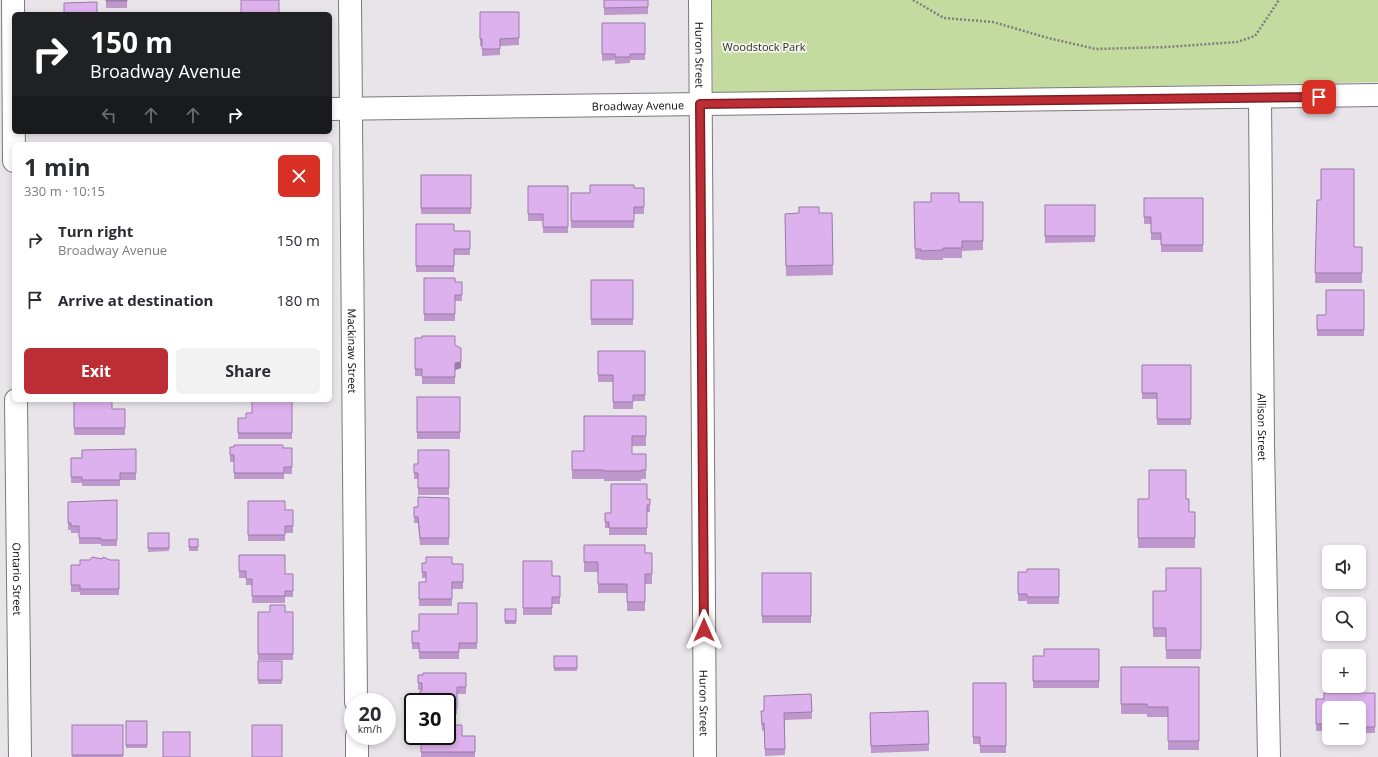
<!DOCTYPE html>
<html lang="en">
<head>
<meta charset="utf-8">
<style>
	body { margin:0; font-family:"Open Sans",sans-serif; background:#f2f2f3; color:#2b2b33; height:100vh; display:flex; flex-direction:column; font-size:15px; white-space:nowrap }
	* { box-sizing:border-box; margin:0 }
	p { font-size:13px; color:#7c7c81 }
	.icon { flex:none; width:22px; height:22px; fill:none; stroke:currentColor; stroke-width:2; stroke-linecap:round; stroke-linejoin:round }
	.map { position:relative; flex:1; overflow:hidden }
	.sheet { position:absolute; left:12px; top:142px; width:320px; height:260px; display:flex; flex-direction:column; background:#fff; border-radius:6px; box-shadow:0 2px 6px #0003 }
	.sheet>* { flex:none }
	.top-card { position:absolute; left:12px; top:12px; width:320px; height:122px; border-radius:6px; box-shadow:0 2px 6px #0003; background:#202124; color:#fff; overflow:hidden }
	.controls { position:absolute; left:1322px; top:545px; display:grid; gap:8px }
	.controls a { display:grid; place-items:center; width:44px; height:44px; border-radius:6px; background:#fff; box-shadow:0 2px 6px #0003; font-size:20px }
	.speed { position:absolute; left:344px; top:693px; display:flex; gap:8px; font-size:20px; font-weight:700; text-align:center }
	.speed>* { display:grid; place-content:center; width:52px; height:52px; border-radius:50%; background:#fff; box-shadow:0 2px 6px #0003; line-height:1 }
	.speed small { font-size:10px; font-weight:400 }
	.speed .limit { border:2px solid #111; border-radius:6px; background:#fff; color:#111 }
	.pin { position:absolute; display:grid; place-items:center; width:34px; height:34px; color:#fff; margin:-17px; border-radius:8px; box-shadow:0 2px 6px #0006 }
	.me { position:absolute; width:44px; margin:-22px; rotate:0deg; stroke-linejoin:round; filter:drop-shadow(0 0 3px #0008) }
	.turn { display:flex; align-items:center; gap:14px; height:84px; padding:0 12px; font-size:18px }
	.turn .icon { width:52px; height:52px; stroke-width:2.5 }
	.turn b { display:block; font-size:28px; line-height:34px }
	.lanes { display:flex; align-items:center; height:38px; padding:0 12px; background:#0003; justify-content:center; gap:20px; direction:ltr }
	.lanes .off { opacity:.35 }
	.round { display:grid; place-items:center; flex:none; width:42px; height:42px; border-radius:6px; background:#f2f2f3 }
	.head { display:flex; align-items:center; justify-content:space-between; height:68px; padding:0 12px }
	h1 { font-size:24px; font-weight:700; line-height:30px }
	.cta { display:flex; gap:8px; margin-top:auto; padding:8px 12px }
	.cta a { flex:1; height:46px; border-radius:6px; background:#bd2d35; color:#fff; font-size:16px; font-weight:700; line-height:46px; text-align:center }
	.cta a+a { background:#f2f2f3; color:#2b2b33 }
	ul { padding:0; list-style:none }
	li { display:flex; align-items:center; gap:12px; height:60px; padding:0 12px }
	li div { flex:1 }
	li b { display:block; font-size:15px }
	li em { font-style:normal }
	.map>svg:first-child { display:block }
	.green { fill:#c3db9e }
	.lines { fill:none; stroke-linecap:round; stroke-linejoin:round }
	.minor-casing { stroke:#7c787e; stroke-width:24 }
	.path { stroke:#7e7c80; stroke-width:2.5; stroke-dasharray:2 2; stroke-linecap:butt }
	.minor { stroke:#fff; stroke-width:22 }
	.wall { fill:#be97cd }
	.shaded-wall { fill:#9b7ba7 }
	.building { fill:#ddb0ee; stroke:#9b7ba7 }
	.route-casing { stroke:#7b1d22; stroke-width:10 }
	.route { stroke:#bd2d35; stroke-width:7 }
	.labels { text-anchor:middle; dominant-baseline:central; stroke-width:3.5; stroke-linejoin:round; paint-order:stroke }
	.park-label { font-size:11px; fill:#293803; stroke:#f6f2f8 }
	.street-label { font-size:11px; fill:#0c0b0d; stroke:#f6f2f8 }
</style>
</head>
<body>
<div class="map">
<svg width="1378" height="757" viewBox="0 0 1378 757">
	<rect width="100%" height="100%" fill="#e8e4ea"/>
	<path class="green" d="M712,0H1378V82L713,94Z"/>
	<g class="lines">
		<defs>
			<g id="minor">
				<path d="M13,0L14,161"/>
				<path id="s1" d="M350,0L356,702"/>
				<path id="s2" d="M700,0L705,757"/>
				<path id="s3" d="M1260,98L1263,443L1269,757"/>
				<path id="s4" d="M330,109L1378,95"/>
				<path id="s5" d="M16,400L20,757"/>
				<path d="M357,736V757"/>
			</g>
		</defs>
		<use href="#minor" class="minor-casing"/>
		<path class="path" d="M913,0L944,18L993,22L1048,38L1096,49L1167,47L1237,42L1255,36L1279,0"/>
		<use href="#minor" class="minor"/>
	</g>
	<g class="wall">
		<rect x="106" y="0" width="21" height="8"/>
		<path d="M604,0H648V14L604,15Z"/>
		<path d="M480,12H519V45L500,46V55L482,56V46H480Z"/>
		<path d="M602,23H645V60H630V63L615,64V60L602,61Z"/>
		<rect x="421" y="175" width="50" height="39"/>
		<path d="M528,186H568V233H543V221H528Z"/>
		<path d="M634,188H644V214H634V228H571V193H590Z"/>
		<path d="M1144,198H1203V252H1161V240H1151V224H1144Z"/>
		<path d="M1317,200L1354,247H1362V283H1315Z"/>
		<path d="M914,202H983V250L962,251V258H943V260H921V259H915Z"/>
		<path d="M1045,205H1095V242L1045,243Z"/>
		<path d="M799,213H832L833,275L786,276L785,214Z"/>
		<path d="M416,224L454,231H470V255H454V272H416Z"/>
		<path d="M424,278L455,282H462V301H455V321H424Z"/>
		<rect x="591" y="280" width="42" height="45"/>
		<path d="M1364,290V336H1317V315H1326Z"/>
		<path d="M415,338L455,345L461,368L455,370V384H422V376H415Z"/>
		<path d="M598,351H645V401H633V409H613V382H598Z"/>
		<path d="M1142,365H1191V425H1157V399H1142Z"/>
		<rect x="417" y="397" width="43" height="42"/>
		<path d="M74,400L112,409H125V435H74Z"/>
		<path d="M292,400V439H238V418H246L252,413Z"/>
		<path d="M646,416V446H632V454H646V479H641V481H604V479H572V451H584Z"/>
		<path d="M230,447L292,448V474H284V479H234V462H230Z"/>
		<path d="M136,449V480H120V486H82V483H71V458H82Z"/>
		<path d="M449,450V495H418V479H414V464H418Z"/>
		<path d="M449,498V545H420L418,523H414V507H418Z"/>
		<path d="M647,499H650V512H647V535H609V528H605V513H611Z"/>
		<path d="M1138,499H1186L1189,512H1195V548H1138Z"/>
		<path d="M117,500V546H101V544H79V533H71V530H68V502Z"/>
		<path d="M248,501L285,510H293V533H285V541H248Z"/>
		<path d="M148,533H169V551L148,552Z"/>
		<rect x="189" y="539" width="9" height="12"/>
		<path d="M584,545L645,553H652V584H645V611H627V593H598V572H584Z"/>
		<path d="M239,555L285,574H293V597H285V603H252V585H246V578H239Z"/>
		<path d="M110,560H119V595H80V592H71V565H80Z"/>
		<path d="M523,561L552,576H560V604H552V615H523Z"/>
		<path d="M422,563L463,564V589H452V606H419V582H426V578H422Z"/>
		<path d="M1201,568V659H1166V637H1153V591H1166Z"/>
		<path d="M1059,569V604H1027V601H1018V572H1027Z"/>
		<rect x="762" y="573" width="49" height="50"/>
		<path d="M477,603V649H459V659H419V649H412V631H419L458,614Z"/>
		<rect x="505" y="609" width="11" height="15"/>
		<rect x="258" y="612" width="35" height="48"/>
		<path d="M1099,649V688H1033V656H1044Z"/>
		<rect x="554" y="656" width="23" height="15"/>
		<rect x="258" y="661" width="24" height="23"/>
		<path d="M1121,667H1199V750H1168V717H1147V714H1121Z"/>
		<path d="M466,673V694H457V714H447V702L422,690H418V675Z"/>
		<path d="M973,683H1006V753H980V744H973Z"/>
		<path d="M1375,693V733H1359V708H1329V733H1325V731H1316V699H1324Z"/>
		<path d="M811,694L812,719L785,720V755L765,756L764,730L762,731L761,718L764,711Z"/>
		<path d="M928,711L929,751L871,753L870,720Z"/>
		<rect x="126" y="721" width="21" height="27"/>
		<rect x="72" y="725" width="51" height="32"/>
		<rect x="421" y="736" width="54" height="21"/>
	</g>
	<path class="shaded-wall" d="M461,362V368L455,370V363Z"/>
	<g class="building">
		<rect x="106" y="0" width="21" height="1"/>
		<rect x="241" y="0" width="38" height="14"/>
		<path d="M604,0H648V7L604,8Z"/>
		<path d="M97,2V14H64V3Z"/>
		<path d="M480,12H519V38L500,39V49H482V39H480Z"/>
		<path d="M602,23H645V54H630V57H615V54H602Z"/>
		<path d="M1321,169H1354V247H1362V273H1315L1317,200H1321Z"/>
		<rect x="421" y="175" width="50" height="33"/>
		<path d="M590,185H634V188H644V207H634V221H571V193H590Z"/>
		<path d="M528,186H568V227H543V214H528Z"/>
		<path d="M931,193H959V202H983V241H962V248H943V250L921,251V249H915L914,202H931Z"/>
		<path d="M1144,198H1203V245H1161V233H1151V217H1144Z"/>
		<rect x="1045" y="205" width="50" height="31"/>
		<path d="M799,207H819V213H832L833,265L786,266L785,214L799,213Z"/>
		<path d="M416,224H454V231H470V249H454V266H416Z"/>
		<path d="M424,278H455V282H462V295H455V314H424Z"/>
		<rect x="591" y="280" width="42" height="39"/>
		<path d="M1326,290H1364V330H1317V315H1326Z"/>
		<path d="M422,336H455V345L461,348V362L455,363V377H422V369H415V338H422Z"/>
		<path d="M598,351H645V395H633V402H613V375H598Z"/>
		<path d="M1142,365H1191V419H1157V393H1142Z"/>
		<rect x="417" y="397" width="43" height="35"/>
		<path d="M74,400H112V409H125V428H74Z"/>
		<path d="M252,400H292V433H238V418H246V413H252Z"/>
		<path d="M584,416H646V436H632V454H646V470H641V471H604V470H572V451H584Z"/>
		<path d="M234,445H283V448H292V467H284V473H234V455H230V447H234Z"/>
		<path d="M136,449V473H120V480H82V477H71V458H82V450Z"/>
		<path d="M418,450H449V488H418V473H414V464H418Z"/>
		<path d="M1149,470H1186V499H1189V512H1195V538H1138V499H1149Z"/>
		<path d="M611,484H647V499H650V505H647V528H609V522H605V513H611Z"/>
		<path d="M418,497L449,498V538H420L418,517H414V507H418Z"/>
		<path d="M117,500V540H101V538H79V526H71V523H68V502Z"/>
		<path d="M248,501H285V510H293V526H285V535H248Z"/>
		<rect x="148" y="533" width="21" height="15"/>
		<rect x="189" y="539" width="9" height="8"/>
		<path d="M584,545H645V553H652V574H645V602H627V584H598V562H584Z"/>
		<path d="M239,555H285V574H293V591H285V596H252V579H246V571H239Z"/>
		<path d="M92,557L102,559L103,557L110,560H119V589H80V585H71V565H80V560H90Z"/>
		<path d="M426,557H452V564H463V582H452V599H419V582H426V572H422V563H426Z"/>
		<path d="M523,561H552V576H560V597H552V608H523Z"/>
		<path d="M1166,568H1201V650H1166V628H1153V591H1166Z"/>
		<path d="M1027,569H1059V597H1027V594H1018V572H1027Z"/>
		<rect x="762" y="573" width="49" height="43"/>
		<path d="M458,603H477V643H459V652H419V643H412V631H419V614H458Z"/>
		<path d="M270,605H285V612H293V654H258V612H270Z"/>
		<rect x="505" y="609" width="11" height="12"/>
		<path d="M1044,649H1099V681H1033V656H1044Z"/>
		<rect x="554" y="656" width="23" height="12"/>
		<rect x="258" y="661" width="24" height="19"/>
		<path d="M1121,667H1199V741H1168V707H1147V704H1121Z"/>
		<path d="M423,673H466V687H457V708H447V702H420V691H422V683H418V675H423Z"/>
		<path d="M973,683H1006V746H980V737H973Z"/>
		<path d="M1324,693H1375V727H1359V708H1329V727H1325V724H1316V699H1324Z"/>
		<path d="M811,694L812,712L784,713L785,749H765L764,723L762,724L761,711H764V696Z"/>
		<path d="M928,711L929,744L871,746L870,713Z"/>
		<rect x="126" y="721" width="21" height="24"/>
		<rect x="72" y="725" width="51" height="30"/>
		<rect x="252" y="725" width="30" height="32"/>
		<path d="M447,725H462V736H475V752H421V736H447Z"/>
		<rect x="163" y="732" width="27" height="25"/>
	</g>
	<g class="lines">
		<defs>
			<path id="route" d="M704,630L700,104L1319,97"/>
		</defs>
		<use href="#route" class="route-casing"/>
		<use href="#route" class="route"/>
	</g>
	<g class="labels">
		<g class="park-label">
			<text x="764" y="46">Woodstock Park</text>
		</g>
		<g class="street-label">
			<text stroke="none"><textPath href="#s2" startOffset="55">Huron Street</textPath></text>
			<text stroke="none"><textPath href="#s4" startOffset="308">Broadway Avenue</textPath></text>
			<text stroke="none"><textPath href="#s1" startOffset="351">Mackinaw Street</textPath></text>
			<text stroke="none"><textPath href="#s3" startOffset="329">Allison Street</textPath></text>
			<text stroke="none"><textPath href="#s5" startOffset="179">Ontario Street</textPath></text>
			<text stroke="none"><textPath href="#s2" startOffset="703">Huron Street</textPath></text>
		</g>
	</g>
</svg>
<div class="controls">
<a><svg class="icon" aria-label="sound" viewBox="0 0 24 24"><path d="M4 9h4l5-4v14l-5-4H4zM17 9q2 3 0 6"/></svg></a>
<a><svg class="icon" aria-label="search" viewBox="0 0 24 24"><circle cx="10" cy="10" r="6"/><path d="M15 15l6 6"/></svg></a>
<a>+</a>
<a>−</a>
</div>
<div class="speed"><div>20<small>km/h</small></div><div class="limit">30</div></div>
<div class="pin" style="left:1319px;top:97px;background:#d93025"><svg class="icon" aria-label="arrive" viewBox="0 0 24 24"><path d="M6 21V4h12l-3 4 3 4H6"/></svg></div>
<svg class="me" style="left:704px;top:630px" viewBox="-20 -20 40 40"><path d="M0-17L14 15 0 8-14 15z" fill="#bd2d35" stroke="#fff" stroke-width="4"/></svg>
<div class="top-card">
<div class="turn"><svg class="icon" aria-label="right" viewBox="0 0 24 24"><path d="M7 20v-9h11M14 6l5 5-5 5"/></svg><div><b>150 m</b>Broadway Avenue</div></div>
<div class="lanes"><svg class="icon off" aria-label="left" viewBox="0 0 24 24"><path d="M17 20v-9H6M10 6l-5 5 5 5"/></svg><svg class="icon off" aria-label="ahead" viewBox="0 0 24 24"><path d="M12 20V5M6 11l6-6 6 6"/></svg><svg class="icon off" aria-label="ahead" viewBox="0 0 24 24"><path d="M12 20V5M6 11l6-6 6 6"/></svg><svg class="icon" aria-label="right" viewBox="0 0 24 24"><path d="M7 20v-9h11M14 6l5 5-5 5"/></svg></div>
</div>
<section class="sheet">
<div class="head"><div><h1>1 min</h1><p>330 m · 10:15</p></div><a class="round" style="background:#d93025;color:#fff"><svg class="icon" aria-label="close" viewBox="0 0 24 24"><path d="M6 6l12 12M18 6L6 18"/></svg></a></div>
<ul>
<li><svg class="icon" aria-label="right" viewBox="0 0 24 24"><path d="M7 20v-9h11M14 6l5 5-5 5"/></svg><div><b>Turn right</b><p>Broadway Avenue</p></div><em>150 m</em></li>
<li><svg class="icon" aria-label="arrive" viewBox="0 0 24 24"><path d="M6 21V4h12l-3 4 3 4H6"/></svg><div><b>Arrive at destination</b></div><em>180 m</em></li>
</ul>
<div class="cta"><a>Exit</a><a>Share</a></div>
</section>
</div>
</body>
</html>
